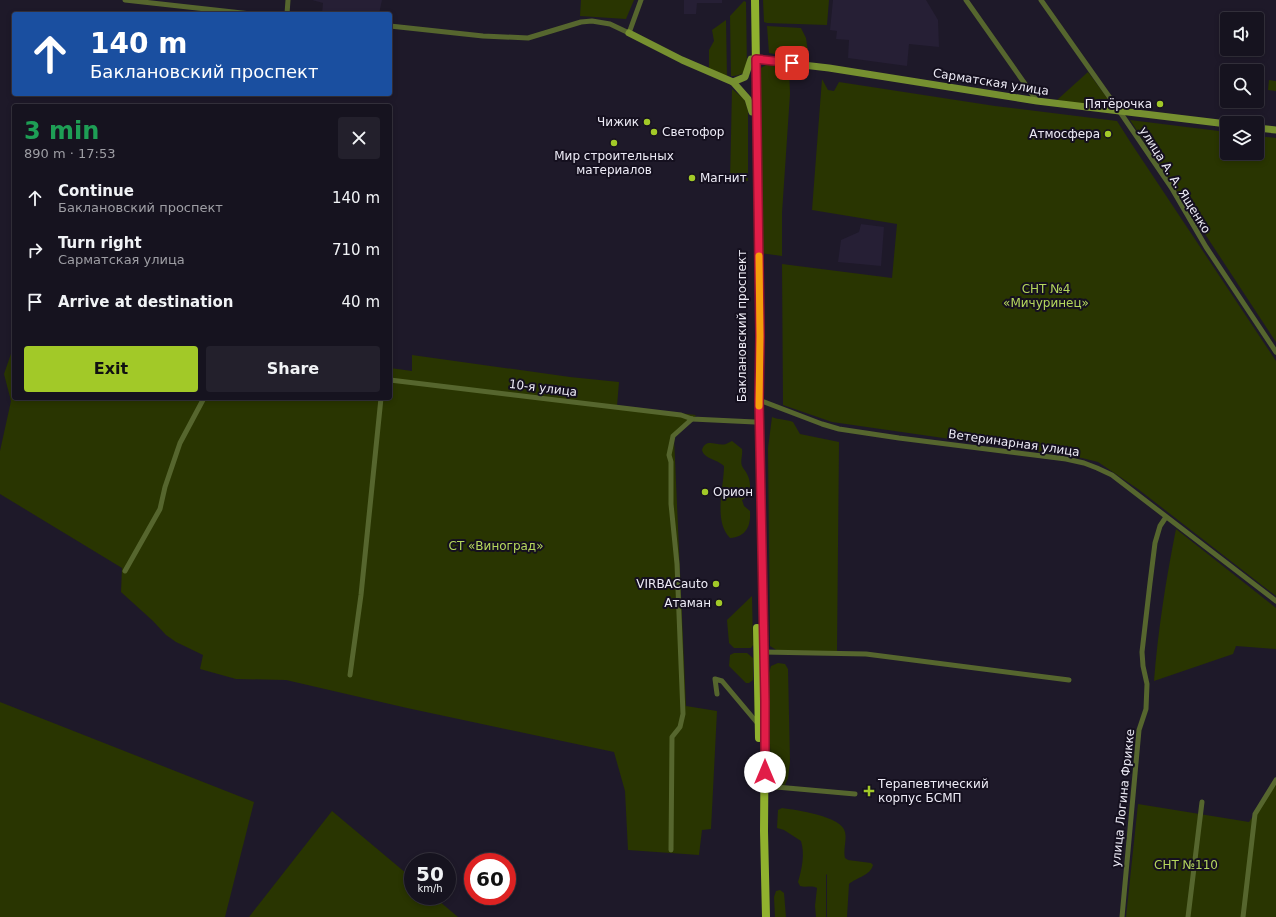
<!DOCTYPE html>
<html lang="en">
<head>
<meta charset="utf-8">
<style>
	body { margin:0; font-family:"DejaVu Sans",sans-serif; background:#23202c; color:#f1f3f6; height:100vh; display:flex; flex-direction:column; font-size:15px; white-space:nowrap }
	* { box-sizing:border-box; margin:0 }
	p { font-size:13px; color:#9e9ea4 }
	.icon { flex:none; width:22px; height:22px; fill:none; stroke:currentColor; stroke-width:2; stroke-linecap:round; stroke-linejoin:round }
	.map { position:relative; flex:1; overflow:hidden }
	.panel { position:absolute; left:12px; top:104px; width:380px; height:296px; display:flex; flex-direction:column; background:#16131f; border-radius:4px; box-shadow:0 2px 6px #0003,0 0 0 1px #35323d }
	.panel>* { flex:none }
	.hud { position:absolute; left:12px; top:12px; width:380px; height:84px; border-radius:4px; box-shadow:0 2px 6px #0003,0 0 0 1px #35323d; background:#1a4fa0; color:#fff; overflow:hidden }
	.buttons { position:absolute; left:1220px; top:12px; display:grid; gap:8px }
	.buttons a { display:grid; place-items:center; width:44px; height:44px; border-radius:4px; background:#16131f; box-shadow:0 2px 6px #0003,0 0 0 1px #35323d; font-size:20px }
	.speed { position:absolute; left:404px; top:853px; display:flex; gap:8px; font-size:20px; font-weight:700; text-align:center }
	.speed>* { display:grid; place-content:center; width:52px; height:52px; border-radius:50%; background:#16131f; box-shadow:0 2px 6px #0003,0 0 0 1px #35323d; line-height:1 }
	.speed small { font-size:10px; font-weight:400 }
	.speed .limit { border:6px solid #d22; background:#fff; color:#111 }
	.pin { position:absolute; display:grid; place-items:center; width:34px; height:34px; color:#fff; margin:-17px; border-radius:8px; box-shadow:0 2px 6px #0006 }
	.me { position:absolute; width:44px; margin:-22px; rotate:0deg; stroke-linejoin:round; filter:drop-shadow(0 0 3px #0008) }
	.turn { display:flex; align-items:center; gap:14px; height:84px; padding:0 12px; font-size:18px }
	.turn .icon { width:52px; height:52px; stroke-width:2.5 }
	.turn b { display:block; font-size:28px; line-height:34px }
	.round { display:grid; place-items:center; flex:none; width:42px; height:42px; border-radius:4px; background:#23202c }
	.overview { display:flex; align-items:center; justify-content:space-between; height:68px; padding:0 12px }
	h1 { font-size:24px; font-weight:700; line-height:30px; color:#1e9e55 }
	.button { display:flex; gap:8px; margin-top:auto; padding:8px 12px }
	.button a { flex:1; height:46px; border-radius:4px; background:#a2c928; color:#111; font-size:16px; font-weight:700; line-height:46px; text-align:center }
	.button a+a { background:#23202c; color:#f1f3f6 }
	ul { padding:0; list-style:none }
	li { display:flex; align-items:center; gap:12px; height:52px; padding:0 12px }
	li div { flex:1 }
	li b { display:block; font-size:15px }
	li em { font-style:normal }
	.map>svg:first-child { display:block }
	.built { fill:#261f35 }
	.green { fill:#293501 }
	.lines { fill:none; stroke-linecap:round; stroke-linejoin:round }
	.street { stroke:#56662e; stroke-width:5 }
	.secondary { stroke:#769030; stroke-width:7 }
	.primary { stroke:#90b12e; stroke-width:8 }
	.route-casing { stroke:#92132f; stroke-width:10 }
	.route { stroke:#e11d48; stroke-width:7 }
	.slow { stroke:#f59e0b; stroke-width:7 }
	.poi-dot { fill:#a2c928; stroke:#15101f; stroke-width:1.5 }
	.labels { text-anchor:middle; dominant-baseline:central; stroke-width:4; stroke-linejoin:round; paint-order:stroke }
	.street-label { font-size:12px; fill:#edebf6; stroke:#15101f }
	.poi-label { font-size:12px; fill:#edebf6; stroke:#15101f; text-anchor:end }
	.park-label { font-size:12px; fill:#b5d75d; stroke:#15101f }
</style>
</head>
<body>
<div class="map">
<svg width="1276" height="917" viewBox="0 0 1276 917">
	<rect width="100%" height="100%" fill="#1e1929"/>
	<g class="built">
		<path d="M312,0H382L379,14H322L323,3Z"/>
		<path d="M684,0H722V3H697L696,14H684Z"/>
		<path d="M833,0H926L938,20L939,47L909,44L907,66L848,58L849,40L836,39L837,31L830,30Z"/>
		<path d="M861,224L884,227L881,266L838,262L841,240L859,232Z"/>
	</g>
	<g class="green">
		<path d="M581,0H634L626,19L580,16Z"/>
		<path d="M763,0H829L827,25L767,23L764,22Z"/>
		<path d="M744,1L746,2L747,70C742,74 738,76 731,76L730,16Z"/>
		<path d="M726,20L727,78L709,69V50L714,41L712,30Z"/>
		<path d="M767,26L801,28L806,38L809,60L769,53Z"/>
		<path d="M766,65L789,68L790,94L782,213V256L761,253L759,69Z"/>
		<path d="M1088,72L1108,99L1107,103L1102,107L1057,100Z"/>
		<path d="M822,79L828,90L834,91L839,82L995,106L1117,121L1131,143L1276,361V596L1138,489L1098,462L1082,458L832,422L783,405L782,264L892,278L897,224L812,210Z"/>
		<path d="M1269,80L1276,81V91L1268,90Z"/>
		<path d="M732,89L744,99L748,110V181L730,182Z"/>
		<path d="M1130,120L1227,132V153H1257V136L1276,138V342Z"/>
		<path d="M14,345V398H390V368L412,371V355L570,377L619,382L617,406L696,415L689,424L674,437L686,706L717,711L711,829L702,830L699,855L628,850L625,791L614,752L407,708L286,680L236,679L200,669L203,655L176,642L166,635L153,621L121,592L122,568L0,494V451L11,401L4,374Z"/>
		<path d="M772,417C779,420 786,419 793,422L800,434L839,442L837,651H778L770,646L768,448Z"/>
		<path d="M732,441L742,449C743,455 740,461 742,466C743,469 746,471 747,474C752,483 751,495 742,500L744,506L750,511C751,525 747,537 730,538C713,521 724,487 724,466C717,459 704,459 702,450C706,437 717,447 726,444C728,443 730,442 732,441Z"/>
		<path d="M1176,529L1276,608V649L1236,646L1233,654L1154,681C1158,630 1166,579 1176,529Z"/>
		<path d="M752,596L753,645L751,648H734L729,643L727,620Z"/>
		<path d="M734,653H747L753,658V680L749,683H746L729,666L730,655Z"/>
		<path d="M778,663L785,664L788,669L790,762L788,778L785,785L776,784L771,776L768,676L771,666Z"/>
		<path d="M0,702L254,802L225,917H0Z"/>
		<path d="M1276,782V917H1126L1138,804L1249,822Z"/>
		<path d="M782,808C796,810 842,816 845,832C847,840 843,849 845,858L848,860L871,863L873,865C870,876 857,877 849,884L847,917H827V874L826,875V917H816L815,906L817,888C812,885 806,888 800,886L798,882C802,869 805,854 801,841L784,830L777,828L778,810Z"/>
		<path d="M332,811L413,879V896H433L458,917H249Z"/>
		<path d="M780,890L784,893L786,917H775L774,897L776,891Z"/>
	</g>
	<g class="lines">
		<g class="street">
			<path d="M125,0L251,14"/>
			<path d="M966,0L1037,101"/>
			<path d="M1041,0L1120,112L1171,187L1206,247L1276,352"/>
			<path d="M287,14L288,0"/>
			<path d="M390,26L483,36L528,38L581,22L592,21L610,24L629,33L641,0"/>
			<path d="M390,380L681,415L692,419L755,422"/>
			<path d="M759,400L822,424L839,429L899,438L1066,459L1084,463L1097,468L1112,475L1276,601"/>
			<path d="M125,571L160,509L165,487L180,443L204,398"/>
			<path d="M763,652L866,654L1069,680"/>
			<path d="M350,675L361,595L381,398"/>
			<path d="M717,694L715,679L722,681L759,725"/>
			<path d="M765,786L855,794"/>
			<path d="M671,850L672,737L680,727L683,714L677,564L671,504V462L669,455L673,436L692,419"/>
			<path d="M1122,917L1139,730L1146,709L1147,684L1143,666L1142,652L1150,583L1155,543L1160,526L1166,517"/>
			<path d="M1188,917L1202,802"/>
			<path d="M1243,917L1255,814L1276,780"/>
		</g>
		<g class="secondary">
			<path d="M629,33L682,60L733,82L748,99L752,112"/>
			<path d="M733,82L745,77L751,59L829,68L1037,101L1227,124"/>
			<path d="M1257,128L1276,130"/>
		</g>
		<g class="primary">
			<path d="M755,0L760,336L759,400L765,701L764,831L766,917"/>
			<path d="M757,628L759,738"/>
		</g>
	</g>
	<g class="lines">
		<defs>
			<path id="route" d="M765,772V701L759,400L760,336L756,59L792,63"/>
		</defs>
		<use href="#route" class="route-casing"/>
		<use href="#route" class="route"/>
		<path class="slow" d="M759,256L760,336L759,406"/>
	</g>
	<g class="poi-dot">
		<circle cx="1160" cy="104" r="4"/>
		<circle cx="647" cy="122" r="4"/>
		<circle cx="654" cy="132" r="4"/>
		<circle cx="1108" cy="134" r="4"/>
		<circle cx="614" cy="143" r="4"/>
		<circle cx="692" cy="178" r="4"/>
		<circle cx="705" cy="492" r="4"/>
		<circle cx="716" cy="584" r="4"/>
		<circle cx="719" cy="603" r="4"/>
		<path d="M867 785h4v4h4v4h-4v4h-4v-4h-4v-4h4z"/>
	</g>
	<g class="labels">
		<g class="street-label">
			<text transform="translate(991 82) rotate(9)">Сарматская улица</text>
			<text transform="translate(1175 180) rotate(58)">улица А. А. Ященко</text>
			<text transform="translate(742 326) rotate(-90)">Баклановский проспект</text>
			<text transform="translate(543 388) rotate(7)">10-я улица</text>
			<text transform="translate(1014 443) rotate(8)">Ветеринарная улица</text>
			<text transform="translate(1123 798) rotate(-84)">улица Логина Фрикке</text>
		</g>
		<g class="poi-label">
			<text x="1152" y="104">Пятёрочка</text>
			<text x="639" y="122">Чижик</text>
			<text x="662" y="132" text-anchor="start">Светофор</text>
			<text x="1100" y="134">Атмосфера</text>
			<text x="614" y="156" text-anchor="middle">Мир строительных<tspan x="614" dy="14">материалов</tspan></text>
			<text x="700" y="178" text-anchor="start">Магнит</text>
			<text x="713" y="492" text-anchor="start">Орион</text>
			<text x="708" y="584">VIRBACauto</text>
			<text x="711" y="603">Атаман</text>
			<text x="878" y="784" text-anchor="start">Терапевтический<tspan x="878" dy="14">корпус БСМП</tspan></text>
		</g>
		<g class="park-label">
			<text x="1046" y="289">СНТ №4<tspan x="1046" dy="14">«Мичуринец»</tspan></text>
			<text x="496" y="546">СТ «Виноград»</text>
			<text x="1186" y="865">СНТ №110</text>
		</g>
	</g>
</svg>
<div class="buttons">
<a><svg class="icon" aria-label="sound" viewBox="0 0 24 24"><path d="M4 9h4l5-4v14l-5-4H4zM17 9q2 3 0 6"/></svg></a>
<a><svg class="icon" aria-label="search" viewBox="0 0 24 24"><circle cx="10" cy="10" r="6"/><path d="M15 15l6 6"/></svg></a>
<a><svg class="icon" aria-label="layers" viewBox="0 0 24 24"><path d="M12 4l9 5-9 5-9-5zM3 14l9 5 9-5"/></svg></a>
</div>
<div class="speed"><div>50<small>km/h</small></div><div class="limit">60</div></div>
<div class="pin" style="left:792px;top:63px;background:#d93025"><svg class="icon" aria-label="arrive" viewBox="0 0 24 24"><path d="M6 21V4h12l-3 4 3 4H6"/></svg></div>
<svg class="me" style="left:765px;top:772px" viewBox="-20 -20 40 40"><circle r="19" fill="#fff"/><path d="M0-13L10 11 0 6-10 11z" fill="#e11d48"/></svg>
<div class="hud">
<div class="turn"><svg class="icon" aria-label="ahead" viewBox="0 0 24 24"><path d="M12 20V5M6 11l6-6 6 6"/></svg><div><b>140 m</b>Баклановский проспект</div></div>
</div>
<section class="panel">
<div class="overview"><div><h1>3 min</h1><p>890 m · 17:53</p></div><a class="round"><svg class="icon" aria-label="close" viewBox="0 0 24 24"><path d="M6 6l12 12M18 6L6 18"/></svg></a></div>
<ul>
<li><svg class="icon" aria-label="ahead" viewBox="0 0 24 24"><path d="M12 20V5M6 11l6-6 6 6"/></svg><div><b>Continue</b><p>Баклановский проспект</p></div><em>140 m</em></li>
<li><svg class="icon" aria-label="right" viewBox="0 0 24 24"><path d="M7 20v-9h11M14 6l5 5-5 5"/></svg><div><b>Turn right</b><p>Сарматская улица</p></div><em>710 m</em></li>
<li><svg class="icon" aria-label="arrive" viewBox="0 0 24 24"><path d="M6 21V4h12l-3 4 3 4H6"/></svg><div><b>Arrive at destination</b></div><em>40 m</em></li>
</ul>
<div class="button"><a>Exit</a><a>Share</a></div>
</section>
</div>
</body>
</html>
